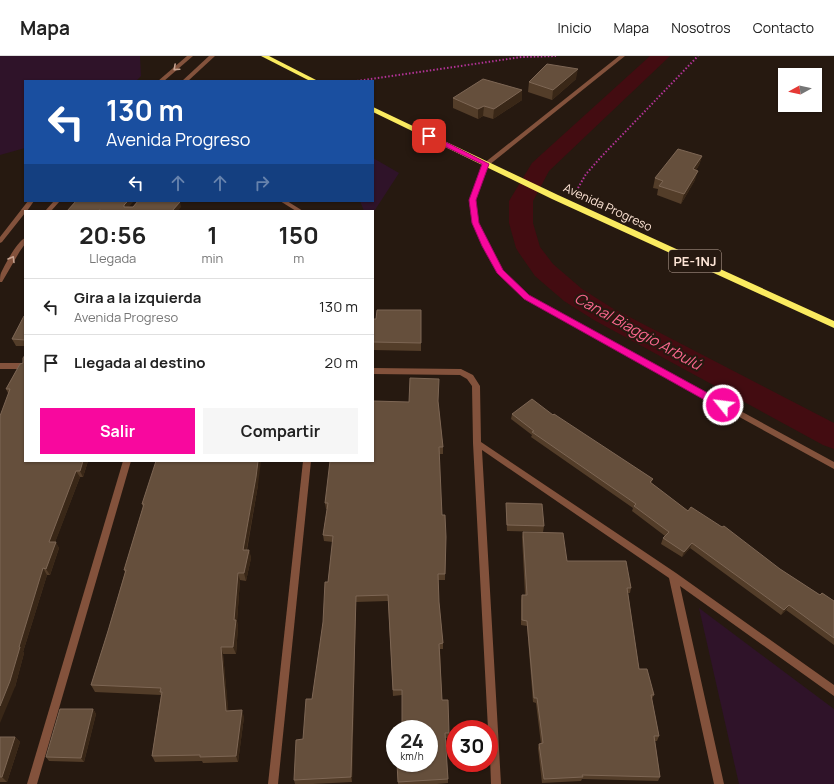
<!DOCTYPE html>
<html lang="es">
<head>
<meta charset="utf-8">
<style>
	body { margin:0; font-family:Manrope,sans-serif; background:#f6f6f6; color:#222; height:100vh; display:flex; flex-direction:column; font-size:15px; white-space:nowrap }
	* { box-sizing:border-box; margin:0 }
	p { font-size:13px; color:#767676 }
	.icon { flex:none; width:22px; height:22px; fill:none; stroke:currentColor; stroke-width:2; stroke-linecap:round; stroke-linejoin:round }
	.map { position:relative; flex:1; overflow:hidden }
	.panel { position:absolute; left:24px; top:154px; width:350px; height:252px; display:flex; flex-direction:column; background:#fff; border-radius:0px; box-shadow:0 1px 3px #0004 }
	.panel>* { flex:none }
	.hud { position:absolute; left:24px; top:24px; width:350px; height:122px; border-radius:0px; box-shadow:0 1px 3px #0004; background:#1a4fa0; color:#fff; overflow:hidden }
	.needle { width:26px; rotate:262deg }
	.controls { position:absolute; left:778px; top:12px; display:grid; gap:8px }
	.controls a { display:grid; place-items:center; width:44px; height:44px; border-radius:0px; background:#fff; box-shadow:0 1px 3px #0004; font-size:20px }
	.speed { position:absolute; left:386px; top:664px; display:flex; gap:8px; font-size:20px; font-weight:700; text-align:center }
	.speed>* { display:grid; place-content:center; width:52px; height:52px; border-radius:50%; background:#fff; box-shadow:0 1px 3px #0004; line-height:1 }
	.speed small { font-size:10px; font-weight:400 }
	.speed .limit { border:6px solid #d22; background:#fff; color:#111 }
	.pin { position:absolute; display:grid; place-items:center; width:34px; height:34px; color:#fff; margin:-17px; border-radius:8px; box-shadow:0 2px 6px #0006 }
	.me { position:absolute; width:44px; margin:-22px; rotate:299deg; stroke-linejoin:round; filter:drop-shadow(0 0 3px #0008) }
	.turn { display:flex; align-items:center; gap:14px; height:84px; padding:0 16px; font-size:18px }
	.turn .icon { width:52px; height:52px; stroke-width:2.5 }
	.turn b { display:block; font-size:28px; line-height:34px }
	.lanes { display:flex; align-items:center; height:38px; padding:0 16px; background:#0003; justify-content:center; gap:20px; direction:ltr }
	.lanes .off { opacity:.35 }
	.eta { display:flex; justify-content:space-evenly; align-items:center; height:68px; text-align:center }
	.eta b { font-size:24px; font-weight:700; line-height:28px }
	.cta { display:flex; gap:8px; margin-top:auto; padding:8px 16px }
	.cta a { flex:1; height:46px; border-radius:0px; background:#f8089e; color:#fff; font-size:16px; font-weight:700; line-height:46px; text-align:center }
	.cta a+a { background:#f6f6f6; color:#222 }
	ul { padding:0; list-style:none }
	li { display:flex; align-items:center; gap:12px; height:56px; padding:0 16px; border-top:1px solid #e0e0e0 }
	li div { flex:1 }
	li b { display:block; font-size:15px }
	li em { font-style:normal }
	header { display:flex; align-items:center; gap:24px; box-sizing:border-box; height:56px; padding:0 20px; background:#fff; border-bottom:1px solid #e0e0e0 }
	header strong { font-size:19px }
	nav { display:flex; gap:22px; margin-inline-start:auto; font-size:14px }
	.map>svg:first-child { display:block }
	.green { fill:#2f1329 }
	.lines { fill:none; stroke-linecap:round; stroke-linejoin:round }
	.canal { fill:#430c11; fill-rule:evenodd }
	.path { stroke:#b43399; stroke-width:2; stroke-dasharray:1.5 2; stroke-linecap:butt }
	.minor { fill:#83523c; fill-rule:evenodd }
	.tertiary { fill:#83523c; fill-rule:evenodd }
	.primary { fill:#faeb60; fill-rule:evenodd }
	.wall { fill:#533d29 }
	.shaded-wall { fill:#392717 }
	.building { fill:#654f3c; stroke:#7d6654 }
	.oneway { stroke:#c7a391 }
	.route { fill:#f8089e; stroke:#a10567 }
	.labels { text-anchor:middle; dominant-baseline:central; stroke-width:4; stroke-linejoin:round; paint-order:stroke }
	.far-street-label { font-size:12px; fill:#fee5d6; stroke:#261910 }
	.shield { fill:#261910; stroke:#bda89b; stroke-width:1 }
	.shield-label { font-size:13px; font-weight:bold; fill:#fee5d6 }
	.water-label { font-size:15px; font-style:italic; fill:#fa678e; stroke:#261910 }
</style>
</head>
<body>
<header>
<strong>Mapa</strong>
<nav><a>Inicio</a><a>Mapa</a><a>Nosotros</a><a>Contacto</a></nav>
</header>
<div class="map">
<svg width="834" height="728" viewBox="0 0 834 728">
	<rect width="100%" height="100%" fill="#261910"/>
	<g class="green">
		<path d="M0,0H140L141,20L136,25H25V92L0,99Z"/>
		<path d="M373,102L399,117L373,157V155H364L360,145H373Z"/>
		<path d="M699,552L834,653V728H739Z"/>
	</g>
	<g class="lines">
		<path class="canal" d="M650,0H670L549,115L533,145V167L540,191L553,208L582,233L612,252L834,367V393L823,389L594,264L564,245L535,220L519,197L516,192L509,167V145L532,107Z"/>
		<g class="path">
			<path d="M357,25L522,1L556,0"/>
			<path d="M578,132L586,118L601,101L698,0"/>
		</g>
		<g class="minor">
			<path d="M619,0H625L489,109L475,144L478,167L503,214L528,239L834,406V413L524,243L498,217L472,167L469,144L483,108Z"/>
			<path d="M280,145H287L303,155H296Z"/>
			<rect x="0" y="307" width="25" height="6"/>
			<path d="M373,312L461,313L473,319L480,330L481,386L676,517L834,629V640L680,530L724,728H714L669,522L482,394L501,728H491L489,673H488L473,387L472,330L467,323L460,319L373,318Z"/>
			<path d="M123,405H131L37,728H27Z"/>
			<path d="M303,405H311L278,728H268Z"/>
		</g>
		<g class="tertiary">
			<path d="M187,0H193L164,25H158Z"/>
			<path d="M209,0H215L188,25H182Z"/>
			<path d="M28,145H34L27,155H25V157L2,186L0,187V181Z"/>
			<path d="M54,145H60L51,155H45Z"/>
			<path d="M25,182V188L20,195L2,226H0C0,223 0,219 1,217C5,208 17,186 25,182Z"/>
		</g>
		<g class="primary">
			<path d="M261,0H269L318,25H310Z"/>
			<path d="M373,51L558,139L834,265V272L552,143L373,56Z"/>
		</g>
	</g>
	<g class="wall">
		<path d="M576,23L552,44L528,36L529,26Z"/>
		<path d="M522,34V44L493,63L483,60L478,63L453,52V42Z"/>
		<path d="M702,100L699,109L696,114L695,124L681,148L657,139L658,133L653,132L655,122Z"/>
		<path d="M25,260V290H16L12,283Z"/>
		<path d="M373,263L421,287V295L373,294Z"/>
		<path d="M20,308L25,405H88L83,421H80L55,486L59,492L50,519H47L23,596L24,597L15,631L8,337L6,333Z"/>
		<path d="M438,345L443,391V398H439L442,459L446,481L445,524H438L439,546L443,587V593H440L442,644L449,677L448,682H445L448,723V727L437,728H398L397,707H429L402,639L393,640L388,545L356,546L352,726L313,728H295L294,724L303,683L312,643L323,566L333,486L324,485L323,479L327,453H326L325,447L409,346Z"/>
		<path d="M512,358L553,359L653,423L651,427L688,455L780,513L820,539L834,545V589L786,554L781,559L690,492L682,501L661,488L663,482L665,480L632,455L633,452L531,381L532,379L511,363Z"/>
		<path d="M258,429L247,494H249L251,502L246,525L240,524L237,565L238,571L236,598H223L228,655L244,661L238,706L203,707L202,705L155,706L152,700L161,639L95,636L91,629L108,575L125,516L124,514L143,451L142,448Z"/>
		<path d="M506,447L544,470L543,476L507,475L506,452Z"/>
		<path d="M523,476L567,505L631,532L630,537H628L639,613L654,639L652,643L659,680L657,685H655L660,721L658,725L582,723L581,725L542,727L538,692L539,688H541L536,647L533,646L527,570L521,569V544L522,539H525L522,481Z"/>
		<path d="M93,653L96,658L84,706L49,705L46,701Z"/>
		<path d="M0,681H15L20,686L7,726H0Z"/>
	</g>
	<g class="shaded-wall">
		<path d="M578,13L576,23L552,44L553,34Z"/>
		<path d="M522,34V44L493,63L494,53Z"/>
		<path d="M484,50L483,60L478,63V53Z"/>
		<path d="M702,100L699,109L690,123L693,113Z"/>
		<path d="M698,115L695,124L681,148L684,138Z"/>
		<path d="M128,145H134L126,154L124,151V149Z"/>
		<path d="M180,146L181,151L178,155H172Z"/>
		<path d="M83,405H88L83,421L80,415Z"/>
		<path d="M258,405H261L258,429L245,502L243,494Z"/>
		<path d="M76,415L80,421L53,492L49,486Z"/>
		<path d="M56,486L59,492L50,519L46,513Z"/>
		<path d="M692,487L690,492L682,501L684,496Z"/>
		<path d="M249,494L251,502L246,525L244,517Z"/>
		<path d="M43,512L47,519L23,596L24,597L15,631L0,667V650Z"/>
		<path d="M238,517L240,524L237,565L238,571L236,598L233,591L234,564Z"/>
		<path d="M356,540V546L352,726L351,721Z"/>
		<path d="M789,549L786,554L781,559L784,554Z"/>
		<path d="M221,591L223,598L229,661L226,655Z"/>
		<path d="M93,653L96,658L84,706L81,702Z"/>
		<path d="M242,654L244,661L238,706L236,700Z"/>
		<path d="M15,681L20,686L7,726L2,721Z"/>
	</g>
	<g class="building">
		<path d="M547,8L578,13L553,34L529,26Z"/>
		<path d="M483,23L522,34L494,53L484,50L478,53L453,42Z"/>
		<path d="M678,93L702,100L693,113L698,115L684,138L659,130L663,125L655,122Z"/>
		<path d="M76,145H128L124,149V151H133L138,145H176L180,146L172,155H104L99,154L98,155H67Z"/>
		<path d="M377,254H421V287L373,286V263H376Z"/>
		<path d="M24,260H25V284L12,283Z"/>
		<path d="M25,299V405H83L80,415H76L49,486H56L46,513L43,512L19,591H20L10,625L0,650V360L10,333H6L20,308L23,307V302Z"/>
		<path d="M410,322L439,323L438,345L443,391H439L442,459H445L446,481L445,518H438L439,546L443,587L439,588L442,644H448L449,677H445L448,723L398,726L397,707H429V673H402V634H393L388,539L356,540L351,721L294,724L296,684L303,683L306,643H312L323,566L325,526H328L333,480L323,479L328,447H325L330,405H373V345L409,346Z"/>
		<path d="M532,343L553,359L554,358L653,423L650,426L688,455L691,451L722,471L724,470L780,513L820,539L822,537L834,545V582L789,549L784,554L692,487L684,496L663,482L669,476L634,450L636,448L532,376L534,375L512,358Z"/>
		<path d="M156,405H258L256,421L243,494H249L244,517H238L234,564H236L233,591H221L226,655L242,654L236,700L200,701V699L152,700L162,636H160L161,632L91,629L108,575L126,514H124L144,448H142Z"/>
		<path d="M506,447L542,448L544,470L507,469Z"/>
		<path d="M523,476L563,477L567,505H626L631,532H627L639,613H647L654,639H651L659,680H654L660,721L582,719L583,721L544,723L539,688L543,687L537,642H534L527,565L522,564V539H527Z"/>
		<path d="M60,653H93L81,702L46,701Z"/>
		<path d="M0,681H15L2,721H0Z"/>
	</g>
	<defs><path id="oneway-chevron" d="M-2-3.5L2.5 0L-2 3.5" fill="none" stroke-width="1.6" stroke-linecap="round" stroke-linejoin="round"/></defs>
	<g class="oneway">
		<use href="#oneway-chevron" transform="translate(176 12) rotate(138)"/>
		<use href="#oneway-chevron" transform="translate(12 203) rotate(-59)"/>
	</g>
	<path class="route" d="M427,79H432L489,108L476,144L479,167L503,214L529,239L726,347L727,349L726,352H719L524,243L497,217L482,190L472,167L469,144L482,108L427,82Z"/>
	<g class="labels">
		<g class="far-street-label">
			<text transform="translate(608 151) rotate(25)">Avenida Progreso</text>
		</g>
		<rect class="shield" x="669" y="194" width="52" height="22" rx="3"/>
		<g class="shield-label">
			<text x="695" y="205">PE-1NJ</text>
		</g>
		<g class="water-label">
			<text transform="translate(638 275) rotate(29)">Canal Biaggio Arbulú</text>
		</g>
	</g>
</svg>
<div class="controls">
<a><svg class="needle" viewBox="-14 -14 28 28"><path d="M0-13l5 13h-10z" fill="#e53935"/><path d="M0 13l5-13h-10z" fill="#767676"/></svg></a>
</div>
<div class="speed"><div>24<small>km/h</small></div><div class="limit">30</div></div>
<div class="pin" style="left:429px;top:80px;background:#d93025"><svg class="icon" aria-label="arrive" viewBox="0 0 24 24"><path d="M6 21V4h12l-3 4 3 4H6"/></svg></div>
<svg class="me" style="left:723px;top:349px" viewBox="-20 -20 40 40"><circle r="17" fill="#f8089e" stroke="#fff" stroke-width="3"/><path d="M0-11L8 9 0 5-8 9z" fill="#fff"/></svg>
<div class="hud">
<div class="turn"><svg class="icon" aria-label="left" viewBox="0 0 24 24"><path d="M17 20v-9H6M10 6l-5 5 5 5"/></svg><div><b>130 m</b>Avenida Progreso</div></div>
<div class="lanes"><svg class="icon" aria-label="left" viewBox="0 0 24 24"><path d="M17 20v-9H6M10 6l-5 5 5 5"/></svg><svg class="icon off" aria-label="ahead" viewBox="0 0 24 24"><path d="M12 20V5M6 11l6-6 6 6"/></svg><svg class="icon off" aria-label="ahead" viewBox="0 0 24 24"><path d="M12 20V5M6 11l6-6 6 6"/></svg><svg class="icon off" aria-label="right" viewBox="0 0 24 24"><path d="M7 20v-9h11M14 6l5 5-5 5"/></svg></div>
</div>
<section class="panel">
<div class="eta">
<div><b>20:56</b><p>Llegada</p></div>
<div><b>1</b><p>min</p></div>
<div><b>150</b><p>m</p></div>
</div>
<ul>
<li><svg class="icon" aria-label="left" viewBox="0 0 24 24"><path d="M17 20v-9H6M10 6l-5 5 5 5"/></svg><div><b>Gira a la izquierda</b><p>Avenida Progreso</p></div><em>130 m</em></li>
<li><svg class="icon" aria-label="arrive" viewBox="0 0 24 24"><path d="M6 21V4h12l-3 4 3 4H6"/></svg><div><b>Llegada al destino</b></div><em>20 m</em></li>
</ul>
<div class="cta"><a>Salir</a><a>Compartir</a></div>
</section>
</div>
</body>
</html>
